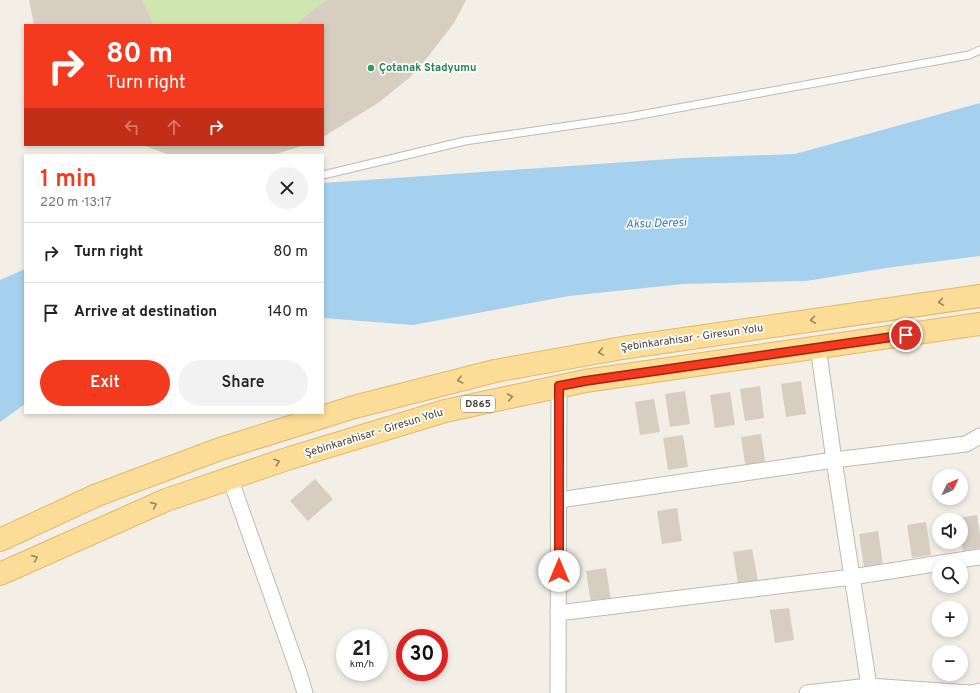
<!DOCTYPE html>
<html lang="en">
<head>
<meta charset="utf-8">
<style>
	body { margin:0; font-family:Overpass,sans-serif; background:#f2f2f2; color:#202124; height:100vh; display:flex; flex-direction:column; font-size:15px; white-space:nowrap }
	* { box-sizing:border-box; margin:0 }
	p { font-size:13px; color:#757577 }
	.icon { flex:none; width:22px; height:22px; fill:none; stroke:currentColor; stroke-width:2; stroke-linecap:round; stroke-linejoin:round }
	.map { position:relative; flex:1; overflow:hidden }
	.side { position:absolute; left:24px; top:154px; width:300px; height:260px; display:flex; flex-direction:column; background:#fff; border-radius:0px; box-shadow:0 2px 6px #0003 }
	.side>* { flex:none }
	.banner { position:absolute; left:24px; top:24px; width:300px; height:122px; border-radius:0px; box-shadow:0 2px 6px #0003; background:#f33a1e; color:#fff; overflow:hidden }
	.needle { width:26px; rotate:46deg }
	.buttons { position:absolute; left:932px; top:469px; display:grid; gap:8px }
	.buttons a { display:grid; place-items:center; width:36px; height:36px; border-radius:50%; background:#fff; box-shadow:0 2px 6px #0003; font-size:20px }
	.speed { position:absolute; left:336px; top:629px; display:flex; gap:8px; font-size:20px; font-weight:700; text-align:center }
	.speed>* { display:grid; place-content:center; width:52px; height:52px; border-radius:50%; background:#fff; box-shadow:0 2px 6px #0003; line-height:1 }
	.speed small { font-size:10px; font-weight:400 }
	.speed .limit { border:6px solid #d22; background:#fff; color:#111 }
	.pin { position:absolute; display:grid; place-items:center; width:34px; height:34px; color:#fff; margin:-17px; border:2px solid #fff; border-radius:50%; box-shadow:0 1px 4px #0007 }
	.me { position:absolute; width:44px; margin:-22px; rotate:0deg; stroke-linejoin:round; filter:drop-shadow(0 0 3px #0008) }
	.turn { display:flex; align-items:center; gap:14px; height:84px; padding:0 16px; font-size:18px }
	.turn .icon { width:52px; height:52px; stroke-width:2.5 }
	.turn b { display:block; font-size:28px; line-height:34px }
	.lanes { display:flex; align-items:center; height:38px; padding:0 16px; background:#0003; justify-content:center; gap:20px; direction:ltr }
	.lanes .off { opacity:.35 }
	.round { display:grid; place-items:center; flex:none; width:42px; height:42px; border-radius:21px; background:#f2f2f2 }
	.summary { display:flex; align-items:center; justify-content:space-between; height:68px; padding:0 16px }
	h1 { font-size:24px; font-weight:600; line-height:30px; color:#f33a1e }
	.action { display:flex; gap:8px; margin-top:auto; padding:8px 16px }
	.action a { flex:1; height:46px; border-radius:24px; background:#f33a1e; color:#fff; font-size:16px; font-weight:600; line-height:46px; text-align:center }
	.action a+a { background:#f2f2f2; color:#202124 }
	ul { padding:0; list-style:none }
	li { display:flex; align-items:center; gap:12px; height:60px; padding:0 16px; border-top:1px solid #e0e0e0 }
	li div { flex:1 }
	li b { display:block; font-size:15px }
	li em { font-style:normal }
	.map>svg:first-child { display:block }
	.green { fill:#cfe6b1 }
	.water { fill:#a5d1ee }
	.building { fill:#d7cdc0 }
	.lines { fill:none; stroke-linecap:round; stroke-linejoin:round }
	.lane-casing { stroke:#c1b9ad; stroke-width:9 }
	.street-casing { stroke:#c1b9ad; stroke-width:17 }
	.primary-casing { stroke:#e0ba68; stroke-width:24 }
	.lane { stroke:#fff; stroke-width:7 }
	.street { stroke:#fff; stroke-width:15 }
	.primary { stroke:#fbdd98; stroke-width:22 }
	.oneway { stroke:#978662 }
	.route-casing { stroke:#9e2614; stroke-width:10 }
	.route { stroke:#f33a1e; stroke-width:7 }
	.leisure-dot { fill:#2e9e5b; stroke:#fff; stroke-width:1.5 }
	.labels { text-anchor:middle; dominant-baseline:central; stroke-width:3.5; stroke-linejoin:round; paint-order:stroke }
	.shield { fill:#fff; stroke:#7e7972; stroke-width:1 }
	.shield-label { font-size:10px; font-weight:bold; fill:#463f36 }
	.leisure-label { font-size:11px; font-weight:bold; fill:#27864d; stroke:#fff; text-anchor:start }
	.street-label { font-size:11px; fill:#463f36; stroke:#fff }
	.water-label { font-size:12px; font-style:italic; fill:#337cae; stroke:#fff }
</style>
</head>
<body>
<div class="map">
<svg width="980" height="693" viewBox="0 0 980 693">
	<rect width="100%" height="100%" fill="#f3efe7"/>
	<path class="green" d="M142,0H326L295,25H154Z"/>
	<g class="water">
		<path d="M980,103V256L893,267L806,281L683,284L569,296L413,325L323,318V183L684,158L795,154Z"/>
		<path d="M25,269V404L0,422V280Z"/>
	</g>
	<g class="building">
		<path d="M29,0H142L154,25H34Z"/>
		<path d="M326,0H466L454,23L427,58L409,78L378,103L323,137V25H295Z"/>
		<path d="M143,145H305L273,155H169Z"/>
		<path d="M801,381L806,414L786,417L781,384Z"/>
		<path d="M760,386L764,418L745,421L740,389Z"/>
		<path d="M685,391L690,424L670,427L665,394Z"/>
		<path d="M730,392L735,425L715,428L710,395Z"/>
		<path d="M654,399L660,432L640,435L635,402Z"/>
		<path d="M761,434L766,467L746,470L741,437Z"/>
		<path d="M683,435L688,467L668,470L663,438Z"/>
		<path d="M315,479L333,499L308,521L290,501Z"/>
		<path d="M677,508L682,541L662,544L657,511Z"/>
		<path d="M977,515L980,535V548L963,551L961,541V520H958L957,518Z"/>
		<path d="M926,522L931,555L912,558L907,525Z"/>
		<path d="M878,531L883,564L864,567L859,534Z"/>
		<path d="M752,549L758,581L738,584L733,552Z"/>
		<path d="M606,568L611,601L591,604L586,571Z"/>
		<path d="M789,608L794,640L775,643L770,610Z"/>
	</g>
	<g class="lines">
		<defs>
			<path id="lane" d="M323,175L465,141L629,117L969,55L980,50"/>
			<g id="street">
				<path d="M818,347L834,460L869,686"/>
				<path d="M230,478L299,673L305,693"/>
				<path d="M559,500L834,460L966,444L980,436"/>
				<path d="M558,613L852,577L980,557"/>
				<path d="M558,693L559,386"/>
				<path d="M807,693L869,686L970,693L980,691"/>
			</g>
			<g id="primary">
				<path d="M0,540L97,495L220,449L354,407L495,371L622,348L980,296"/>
				<path d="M0,574L166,500L290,458L445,411L585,381L980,324"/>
			</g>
		</defs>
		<use href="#lane" class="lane-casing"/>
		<use href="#street" class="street-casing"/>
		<use href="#primary" class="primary-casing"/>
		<use href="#lane" class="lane"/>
		<use href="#street" class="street"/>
		<use href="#primary" class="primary"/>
	</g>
	<defs><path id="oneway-chevron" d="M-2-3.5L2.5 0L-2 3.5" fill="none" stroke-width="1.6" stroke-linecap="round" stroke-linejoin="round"/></defs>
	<g class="oneway">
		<use href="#oneway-chevron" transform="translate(941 302) rotate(172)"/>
		<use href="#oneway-chevron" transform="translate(813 320) rotate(172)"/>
		<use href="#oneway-chevron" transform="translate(601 352) rotate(170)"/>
		<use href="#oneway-chevron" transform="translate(460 380) rotate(166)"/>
		<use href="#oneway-chevron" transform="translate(510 397) rotate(-12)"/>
		<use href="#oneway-chevron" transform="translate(277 462) rotate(-19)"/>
		<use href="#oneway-chevron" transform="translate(154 505) rotate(-24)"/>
		<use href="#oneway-chevron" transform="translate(35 558) rotate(-24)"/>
	</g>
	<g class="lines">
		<defs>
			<path id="route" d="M559,571V386L585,381L906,335"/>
		</defs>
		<use href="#route" class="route-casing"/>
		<use href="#route" class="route"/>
	</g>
	<circle class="leisure-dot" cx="371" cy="68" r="4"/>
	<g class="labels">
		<rect class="shield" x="461" y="396" width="34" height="16" rx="3"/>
		<g class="shield-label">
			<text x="478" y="404">D865</text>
		</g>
		<g class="leisure-label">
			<text x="379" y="68">Çotanak Stadyumu</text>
		</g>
		<g class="street-label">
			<text transform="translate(692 338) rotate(-8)">Şebinkarahisar - Giresun Yolu</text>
			<text transform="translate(374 433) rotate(-17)">Şebinkarahisar - Giresun Yolu</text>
		</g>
		<g class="water-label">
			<text transform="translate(656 224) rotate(-2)">Aksu Deresi</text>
		</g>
	</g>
</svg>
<div class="buttons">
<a><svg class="needle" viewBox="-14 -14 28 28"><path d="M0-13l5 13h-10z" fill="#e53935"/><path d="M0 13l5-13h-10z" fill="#757577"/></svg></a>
<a><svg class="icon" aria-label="sound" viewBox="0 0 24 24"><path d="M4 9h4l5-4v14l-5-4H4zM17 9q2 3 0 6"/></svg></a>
<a><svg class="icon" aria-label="search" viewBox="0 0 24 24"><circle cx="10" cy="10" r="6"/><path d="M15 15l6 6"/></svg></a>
<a>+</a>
<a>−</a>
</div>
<div class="speed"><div>21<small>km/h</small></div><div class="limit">30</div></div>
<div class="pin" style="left:906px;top:335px;background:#d93025"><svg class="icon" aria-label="arrive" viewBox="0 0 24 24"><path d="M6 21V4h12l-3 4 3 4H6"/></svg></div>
<svg class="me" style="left:559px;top:571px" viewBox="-20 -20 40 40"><circle r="19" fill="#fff"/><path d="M0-13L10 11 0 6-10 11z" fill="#f33a1e"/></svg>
<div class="banner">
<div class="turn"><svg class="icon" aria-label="right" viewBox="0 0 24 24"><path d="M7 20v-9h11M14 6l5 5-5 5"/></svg><div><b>80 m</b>Turn right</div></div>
<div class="lanes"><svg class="icon off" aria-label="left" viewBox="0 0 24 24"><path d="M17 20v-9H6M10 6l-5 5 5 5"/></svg><svg class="icon off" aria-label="ahead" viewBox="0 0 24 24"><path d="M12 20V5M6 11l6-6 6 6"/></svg><svg class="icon" aria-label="right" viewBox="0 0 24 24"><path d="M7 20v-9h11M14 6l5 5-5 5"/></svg></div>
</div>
<section class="side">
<div class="summary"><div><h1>1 min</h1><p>220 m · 13:17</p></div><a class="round"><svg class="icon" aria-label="close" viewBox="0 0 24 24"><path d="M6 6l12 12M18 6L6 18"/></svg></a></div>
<ul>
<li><svg class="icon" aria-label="right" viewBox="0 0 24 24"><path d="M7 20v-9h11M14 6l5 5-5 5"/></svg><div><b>Turn right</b></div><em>80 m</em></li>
<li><svg class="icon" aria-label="arrive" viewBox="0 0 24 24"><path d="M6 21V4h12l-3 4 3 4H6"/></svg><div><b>Arrive at destination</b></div><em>140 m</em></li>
</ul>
<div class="action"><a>Exit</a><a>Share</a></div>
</section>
</div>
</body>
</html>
